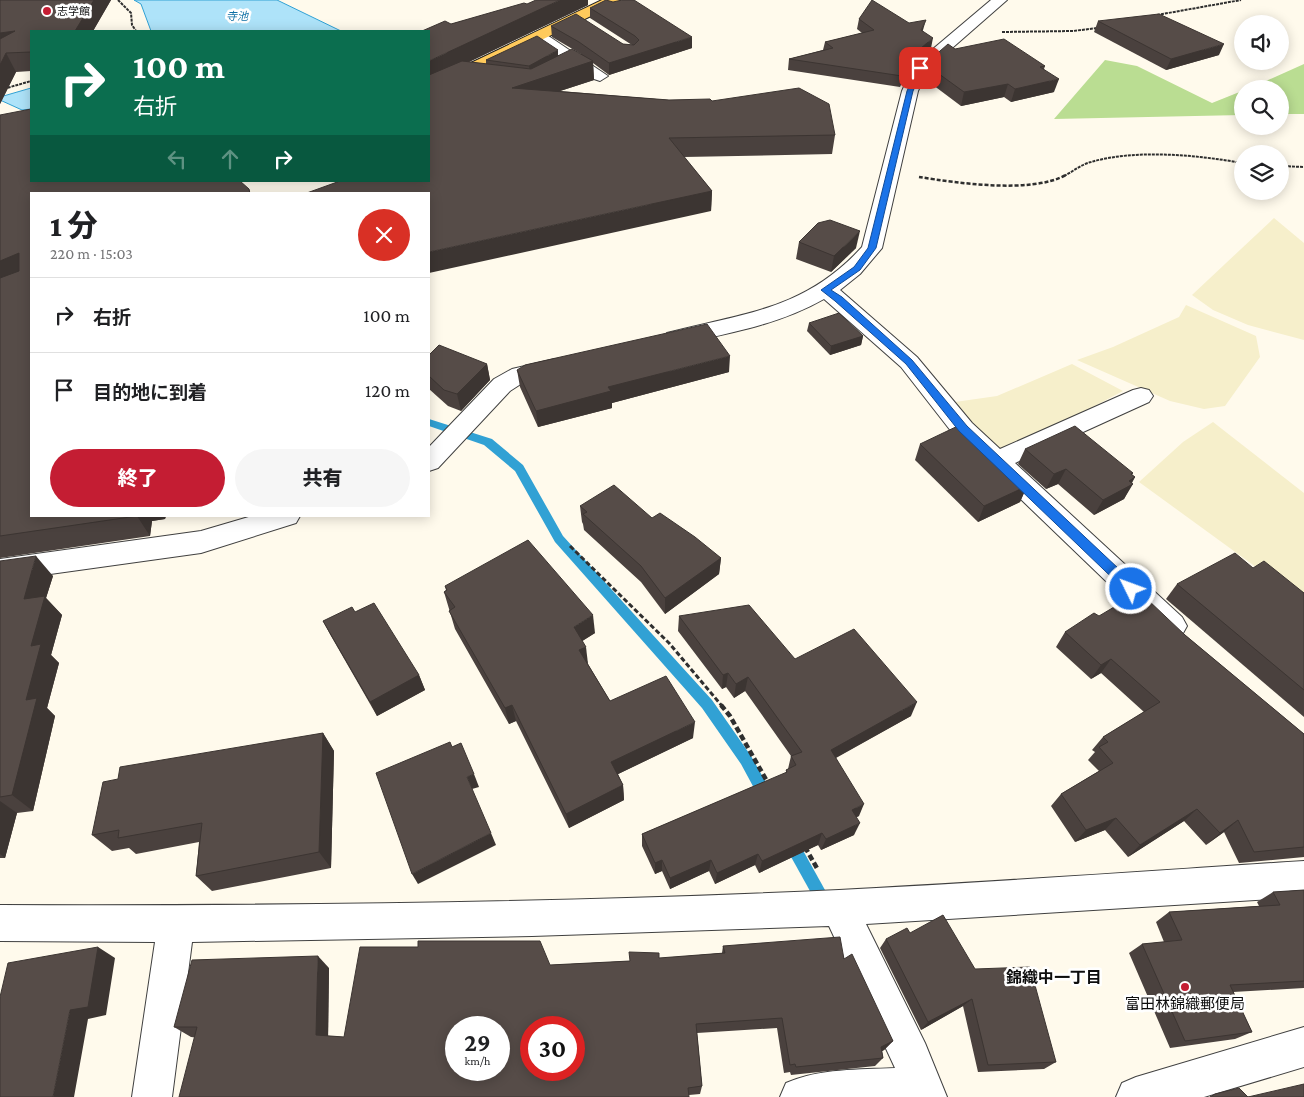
<!DOCTYPE html>
<html lang="ja">
<head>
<meta charset="utf-8">
<style>
	body { margin:0; font-family:"Crimson Pro","Noto Sans JP",serif; background:#f6f6f6; color:#202124; height:100vh; display:flex; flex-direction:column; font-size:19px; white-space:nowrap }
	* { box-sizing:border-box; margin:0 }
	p { font-size:16px; color:#757577 }
	.icon { flex:none; width:28px; height:28px; fill:none; stroke:currentColor; stroke-width:2; stroke-linecap:round; stroke-linejoin:round }
	.map { position:relative; flex:1; overflow:hidden }
	.side { position:absolute; left:30px; top:192px; width:400px; height:325px; display:flex; flex-direction:column; background:#fff; border-radius:0px; box-shadow:0 2px 12px #0003 }
	.side>* { flex:none }
	.top-card { position:absolute; left:30px; top:30px; width:400px; height:152px; border-radius:0px; box-shadow:0 2px 12px #0003; background:#0b6e4f; color:#fff; overflow:hidden }
	.fabs { position:absolute; left:1234px; top:15px; display:grid; gap:10px }
	.fabs a { display:grid; place-items:center; width:55px; height:55px; border-radius:50%; background:#fff; box-shadow:0 2px 12px #0003; font-size:25px }
	.speed { position:absolute; left:445px; top:1016px; display:flex; gap:10px; font-size:25px; font-weight:700; text-align:center }
	.speed>* { display:grid; place-content:center; width:65px; height:65px; border-radius:50%; background:#fff; box-shadow:0 2px 12px #0003; line-height:1 }
	.speed small { font-size:12px; font-weight:400 }
	.speed .limit { border:8px solid #d22; background:#fff; color:#111 }
	.pin { position:absolute; display:grid; place-items:center; width:42px; height:42px; color:#fff; margin:-21px; border-radius:10px; box-shadow:0 2px 8px #0006 }
	.me { position:absolute; width:55px; margin:-28px; rotate:312deg; stroke-linejoin:round; filter:drop-shadow(0 0 4px #0008) }
	.turn { display:flex; align-items:center; gap:18px; height:105px; padding:0 20px; font-size:22px }
	.turn .icon { width:65px; height:65px; stroke-width:2.5 }
	.turn b { display:block; font-size:35px; line-height:42px }
	.lanes { display:flex; align-items:center; height:48px; padding:0 20px; background:#0003; justify-content:center; gap:25px; direction:ltr }
	.lanes .off { opacity:.35 }
	.round { display:grid; place-items:center; flex:none; width:52px; height:52px; border-radius:26px; background:#f6f6f6 }
	.summary { display:flex; align-items:center; justify-content:space-between; height:85px; padding:0 20px }
	h1 { font-size:30px; font-weight:800; line-height:38px }
	.cta { display:flex; gap:10px; margin-top:auto; padding:10px 20px }
	.cta a { flex:1; height:58px; border-radius:30px; background:#c41d33; color:#fff; font-size:20px; font-weight:800; line-height:58px; text-align:center }
	.cta a+a { background:#f6f6f6; color:#202124 }
	ul { padding:0; list-style:none }
	li { display:flex; align-items:center; gap:15px; height:75px; padding:0 20px; border-top:1px solid #e0e0e0 }
	li div { flex:1 }
	li b { display:block; font-size:19px }
	li em { font-style:normal }
	.map>svg:first-child { display:block }
	.farmland { fill:#f6efcb }
	.forest { fill:#badd92 }
	.water { fill:#aee3f9; stroke:#31a1d4 }
	.lines { fill:none; stroke-linecap:round; stroke-linejoin:round }
	.stream { fill:#31a1d4; fill-rule:evenodd }
	.minor-casing { stroke:#404040; stroke-width:2 }
	.major-casing { stroke:#1e1e1e; stroke-width:2 }
	.path-far3 { stroke:#2f2f2f; stroke-width:2; stroke-dasharray:3 1; stroke-linecap:butt }
	.path-far2 { stroke:#2f2f2f; stroke-width:2.5; stroke-dasharray:4 2; stroke-linecap:butt }
	.path-far1 { stroke:#2f2f2f; stroke-width:3; stroke-dasharray:5 2.5; stroke-linecap:butt }
	.path { stroke:#2f2f2f; stroke-width:4.5; stroke-dasharray:6 3; stroke-linecap:butt }
	.minor { fill:#fff; fill-rule:evenodd }
	.major { fill:#ffca5c; fill-rule:evenodd }
	.wall { fill:#4a413e }
	.shaded-wall { fill:#3c3532 }
	.building { fill:#564c48; stroke:#3c3532; fill-rule:evenodd }
	.route { fill:#1a73e8; stroke:#114b97 }
	.poi-dot { fill:#c41d33; stroke:#fff; stroke-width:2 }
	.labels { text-anchor:middle; dominant-baseline:central; stroke-width:5; stroke-linejoin:round; paint-order:stroke }
	.far-poi-label { font-size:11px; fill:#0d0d0d; stroke:#fff; text-anchor:start }
	.far-water-label { font-size:11px; font-style:italic; fill:#0f70a5; stroke:#fff }
	.near-poi-label { font-size:15px; fill:#0d0d0d; stroke:#fff }
	.near-neighbourhood-label { font-size:16px; font-weight:bold; fill:#0d0d0d; stroke:#fff }
</style>
</head>
<body>
<div class="map">
<svg width="1304" height="1097" viewBox="0 0 1304 1097">
	<rect width="100%" height="100%" fill="#fffaec"/>
	<g class="farmland">
		<path d="M1274,218L1304,243V340L1248,325L1213,310L1192,295Z"/>
		<path d="M1186,305L1256,336L1260,357L1225,406L1204,409L1170,401L1077,360L1113,347L1179,317Z"/>
		<path d="M1072,364L1123,391L1089,409L999,450L992,447L955,402L997,396Z"/>
		<path d="M1213,422L1304,493V602L1139,482L1183,442Z"/>
	</g>
	<g class="forest">
		<path d="M1105,60L1137,66L1212,103L1242,91V115L1054,119Z"/>
		<path d="M1304,64V114H1280V89H1248Z"/>
	</g>
	<g class="water">
		<path d="M134,0H277L341,31H151L141,4Z"/>
		<path d="M31,88V109L22,110L0,100V97Z"/>
	</g>
	<g class="lines">
		<g class="stream">
			<path d="M429,419L492,439L523,465L563,536L712,700L751,756L771,791L773,796L771,801L766,803L761,801L741,764L702,708L555,542L515,471L484,445L429,426Z"/>
			<path d="M790,834L795,836L830,899L832,904L830,909L825,911L820,909L785,846L783,841L785,836Z"/>
		</g>
		<defs>
			<g id="minor">
				<path d="M991,0H1007L927,70L918,91L882,248L860,274L840,290L917,357L972,423L1000,449L1133,390L1141,388L1149,390L1153,396L1149,402L1015,463L1182,617L1187,626L1182,635L1172,638L1162,635L954,435L901,367L824,299C779,325 725,334 675,345L667,343L664,338L667,333C744,313 805,310 862,247L902,91L914,65Z"/>
				<path d="M539,32L544,33L608,76L600,81L594,79L534,39L532,36L534,33Z"/>
				<path d="M555,359L563,361L567,366L563,371L527,380L510,391L438,468L429,471V447L494,379L512,369Z"/>
				<path d="M252,516H300L296,523L201,553L0,581V559L201,531Z"/>
				<path d="M1304,861V897L866,924L925,1043L947,1097H780L786,1083C820,1068 859,1070 895,1068L829,926L532,936L192,942L172,1097H132L155,942L0,941V905C280,906 560,903 839,890C994,882 1149,871 1304,861Z"/>
				<path d="M1304,1027V1067L1204,1097H1116L1122,1083L1136,1077Z"/>
			</g>
			<path id="major" d="M602,0H620L618,3L429,94V83Z"/>
		</defs>
		<use href="#minor" class="minor-casing"/>
		<use href="#major" class="major-casing"/>
		<g class="path-far3">
			<path d="M118,0L131,13L132,25L136,31"/>
			<path d="M1157,15L1241,0"/>
			<path d="M1002,32L1073,31L1097,28"/>
			<path d="M0,90L31,81"/>
			<path d="M1280,166L1304,167"/>
			<path d="M1064,176C1072,172 1082,164 1091,162C1136,149 1197,155 1242,163"/>
		</g>
		<path class="path-far2" d="M919,177C958,183 1031,194 1066,175"/>
		<path class="path-far1" d="M570,546L669,643L722,706"/>
		<g class="path">
			<path d="M721,705L730,716L768,783"/>
			<path d="M805,847L818,870"/>
		</g>
		<use href="#minor" class="minor"/>
		<use href="#major" class="major"/>
	</g>
	<g class="wall">
		<path d="M0,0H111L93,31H31V71L16,72L0,104Z"/>
		<path d="M527,4L588,5L469,62L486,64V60L581,54L552,37L551,26L623,44L632,45L590,18V8L692,48L609,75L593,63L594,80L560,91L669,100L712,101L835,135L832,154L684,157L712,191L711,211L429,181L451,24Z"/>
		<path d="M859,19L923,31L931,48L913,64L910,68L908,67L900,87L788,70L789,59L823,50L825,42L862,33L857,29Z"/>
		<path d="M1098,21L1219,55L1166,70L1094,32Z"/>
		<path d="M955,49L1045,66L1044,69L1054,92L1011,102L1004,97L961,106L925,79L928,66Z"/>
		<path d="M0,115L31,181L249,189L251,194H31V516H166L165,519L152,521L150,536L0,558Z"/>
		<path d="M799,242L856,248L831,272L796,259Z"/>
		<path d="M809,323L863,336L861,345L830,355L807,331Z"/>
		<path d="M429,355L487,364L490,380L461,411L448,406L429,389Z"/>
		<path d="M517,370L729,372L612,403V408L538,427L520,387Z"/>
		<path d="M920,444L1027,486L1020,502L978,522L915,460Z"/>
		<path d="M1025,449L1133,473L1132,475L1135,477L1124,499L1094,515L1058,484L1046,489L1018,464Z"/>
		<path d="M580,506L652,518L721,558L719,574L665,614L641,582L584,530L583,524L582,522Z"/>
		<path d="M0,561L53,576L46,598L62,615L51,655L59,663L47,708L55,716L33,811L17,813L5,858H0Z"/>
		<path d="M1253,568L1304,593V717L1166,599L1177,584Z"/>
		<path d="M445,586L595,633L582,641L588,664L610,701L693,738L618,774L623,785L624,800L569,828L516,721L509,724L455,629L444,592L446,590Z"/>
		<path d="M355,612L419,675L425,690L377,716L331,636L323,621Z"/>
		<path d="M679,616L795,659L911,716L836,758L859,816L856,817L854,835L821,850L818,845L759,873L755,865L715,884L709,871L670,889L662,871L655,874L642,846V834L786,773V770L788,769L791,756L745,691L734,698L726,687L722,689L678,631Z"/>
		<path d="M1099,616L1185,635L1304,734V857L1239,863L1224,832L1206,845L1184,821L1128,857L1105,830L1075,842L1051,806L1061,794L1099,771L1088,760L1095,752L1092,750L1103,737L1144,712L1101,673L1091,679L1056,647L1065,632Z"/>
		<path d="M323,733L334,751L331,868L212,891L196,876L199,842L136,854L129,848L112,851L92,835L118,779Z"/>
		<path d="M1304,890V988L1233,992L1252,1032L1235,1039L1170,1048L1129,953L1142,944L1164,942L1156,922L1169,912L1259,906L1257,902L1273,892Z"/>
		<path d="M910,933L975,969L1056,1062L1044,1069L978,1072L963,1006L921,1030L880,948L886,939Z"/>
		<path d="M723,946L844,959L893,1041L884,1050L882,1051L883,1058L875,1066L791,1075L790,1072L784,1073L777,1028L697,1033L702,1086L700,1094L689,1095L191,1037L174,1027L329,968L328,1036L344,1037L550,965L630,961L722,953Z"/>
	</g>
	<g class="shaded-wall">
		<path d="M94,0H111L93,31H75Z"/>
		<path d="M560,0H588V5L429,81V61Z"/>
		<path d="M926,20L923,30L919,41L921,30Z"/>
		<path d="M15,31L0,51V33Z"/>
		<path d="M692,37V48L609,75V63Z"/>
		<path d="M933,38L931,48L913,64L910,68L913,58L915,53Z"/>
		<path d="M1224,44L1219,55L1166,70L1171,59Z"/>
		<path d="M558,50V58L530,74L529,66Z"/>
		<path d="M6,53L16,72L0,104V65Z"/>
		<path d="M910,56L908,67L900,87L902,76Z"/>
		<path d="M593,61L594,80L514,106L512,88Z"/>
		<path d="M1059,79L1054,92L1011,102L1015,89Z"/>
		<path d="M1008,84L1004,97L961,106L964,92Z"/>
		<path d="M712,191L711,211L429,273V252Z"/>
		<path d="M860,231L856,248L831,272L834,256Z"/>
		<path d="M19,253L31,273L0,286V261Z"/>
		<path d="M863,336L861,345L830,355L831,346Z"/>
		<path d="M730,356L729,372L612,403V408L538,427L536,411L608,387Z"/>
		<path d="M487,364L490,380L461,411L457,394Z"/>
		<path d="M1066,469L1058,484L1046,489L1054,474Z"/>
		<path d="M1135,477L1130,485L1133,484L1124,499L1094,515L1103,500L1129,481Z"/>
		<path d="M1027,486L1020,502L978,522L984,506Z"/>
		<path d="M137,516H166L165,519L152,521L150,536Z"/>
		<path d="M36,556L53,576L46,598L62,615L51,655L59,663L47,708L55,716L33,811L12,795L26,700L24,599Z"/>
		<path d="M721,558L719,574L665,614V598Z"/>
		<path d="M593,615L595,633L576,645L574,627Z"/>
		<path d="M586,647L588,664L579,650Z"/>
		<path d="M1111,659L1101,673L1091,679L1101,665Z"/>
		<path d="M728,673L726,687L722,689L723,675Z"/>
		<path d="M419,675L425,690L377,716L370,702Z"/>
		<path d="M748,677L745,691L734,698L736,684Z"/>
		<path d="M917,702L911,716L826,763L831,750Z"/>
		<path d="M512,705L516,721L509,724L505,708Z"/>
		<path d="M695,722L693,738L612,777L611,762Z"/>
		<path d="M323,733L334,751L331,868L319,852Z"/>
		<path d="M474,774L479,787L472,789L467,777Z"/>
		<path d="M623,785L624,800L569,828L566,814Z"/>
		<path d="M0,801L17,813L5,858L0,854Z"/>
		<path d="M864,804L859,816L847,822L852,810Z"/>
		<path d="M1197,809L1184,821L1128,857L1140,845Z"/>
		<path d="M1116,818L1105,830L1075,842L1086,830Z"/>
		<path d="M1238,820L1224,832L1206,845L1220,833Z"/>
		<path d="M860,823L854,835L821,850L826,839Z"/>
		<path d="M491,833L496,845L418,884L412,874Z"/>
		<path d="M822,833L818,845L759,873L762,861Z"/>
		<path d="M758,854L755,865L715,884L717,873Z"/>
		<path d="M662,860V871L655,874V863Z"/>
		<path d="M711,860L709,871L670,889V878Z"/>
		<path d="M98,947L115,958L106,1015L88,1019L74,1097H53L70,1010Z"/>
		<path d="M318,956L329,968L328,1044L316,1035Z"/>
		<path d="M972,999L963,1006L921,1030L928,1022Z"/>
		<path d="M893,1041L884,1050L873,1056L881,1047Z"/>
	</g>
	<g class="building">
		<path d="M0,0H94L75,31H31V52L6,53L0,65V39L15,31L0,33Z"/>
		<path d="M536,0H560L429,61V31H422L445,21L451,24L524,3L527,4Z"/>
		<path d="M606,0L613,2L622,0H634L692,37L609,63L579,42L551,26L576,14L623,44L634,45L639,40L635,36L590,8Z"/>
		<path d="M872,0L909,23L926,20L921,30L933,38L915,53L913,58L910,56L902,76L789,59L833,48L825,42L874,30L859,19Z"/>
		<path d="M1159,14L1224,44L1171,59L1098,21Z"/>
		<path d="M537,36L558,50L529,66L486,60Z"/>
		<path d="M1004,39L1045,66L1040,67L1059,79L1015,89L1008,84L964,92L928,66L932,58L948,44L955,49Z"/>
		<path d="M572,49L593,61L512,88L669,100L710,99L712,101L799,88L829,104L835,135L669,138L712,191L429,252V194H304L340,181H429V75L462,61L531,69Z"/>
		<path d="M31,109V181H240L249,189L250,194H31V516H137L0,536V278L19,271V253L0,261V115Z"/>
		<path d="M830,220L860,231L834,256L799,242L818,223Z"/>
		<path d="M839,313L863,336L831,346L809,323Z"/>
		<path d="M707,324L730,356L608,387L611,391L536,411L517,370L525,365Z"/>
		<path d="M439,345L487,364L457,394L444,390L429,376V355Z"/>
		<path d="M962,424L1027,486L984,506L920,444Z"/>
		<path d="M1075,426L1133,473L1131,474L1135,477L1129,481L1133,484L1103,500L1066,469L1054,474L1025,449Z"/>
		<path d="M614,485L652,518L660,513L695,537L721,558L665,598L641,566L583,514L587,512L580,506Z"/>
		<path d="M528,540L593,615L574,627L586,647L579,650L610,701L666,676L695,722L611,762L623,785L566,814L512,705L505,708L449,611L455,607L444,592L447,590L445,586Z"/>
		<path d="M1235,553L1253,568L1264,561L1304,593V690L1177,584Z"/>
		<path d="M36,556L24,599L45,596L31,646L41,644L26,700L37,698L12,795L0,797V561Z"/>
		<path d="M1136,594L1144,601L1147,599L1185,635L1304,734V847L1254,852L1238,820L1220,833L1197,809L1140,845L1116,818L1086,830L1061,794L1113,763L1099,747L1108,742L1103,737L1160,702L1111,659L1101,665L1065,632L1094,613L1099,616Z"/>
		<path d="M374,603L419,675L370,702L323,621L352,607L355,612Z"/>
		<path d="M749,605L795,659L854,629L917,702L831,750L864,804L852,810L860,823L826,839L822,833L762,861L758,854L717,873L711,860L670,878L662,860L655,863L642,834L787,772L786,770L796,765L791,756L802,752L748,677L736,684L728,673L723,675L679,616Z"/>
		<path d="M323,733L319,852L196,876L202,823L118,838L119,830L92,835L103,782L118,779L120,767Z"/>
		<path d="M450,742L452,747L461,743L474,774L467,777L491,833L412,874L376,773Z"/>
		<path d="M1304,890V981L1230,985L1252,1032L1185,1041L1142,944L1182,940L1169,912L1280,905L1273,892Z"/>
		<path d="M943,915L975,969L1030,967L1056,1062L988,1065L972,999L928,1022L886,939L907,928L910,933Z"/>
		<path d="M840,937L844,959L852,954L893,1041L881,1047L883,1058L796,1067L795,1064L790,1065L782,1018L696,1024L702,1086L688,1088L689,1097H179L197,1027H174L192,960L318,956L316,1035L344,1037L360,947H418V941H540L550,965L630,961L629,952L659,953V958L725,953L723,946ZM456,1028H499V1070H456ZM531,1028H574V1070H531Z"/>
		<path d="M98,947L88,1007L70,1010L53,1097H0V997L8,963Z"/>
		<path d="M1304,1084V1097H1210L1215,1094L1239,1088L1248,1097Z"/>
	</g>
	<path class="route" d="M918,67L924,68L913,91L876,248L860,270L831,290L842,297L912,360L967,426L1136,585V592H1127L959,431L906,364L835,301L821,290L854,267L868,248L907,91Z"/>
	<g class="poi-dot">
		<circle cx="47" cy="11" r="5"/>
		<circle cx="1185" cy="987" r="5"/>
	</g>
	<g class="labels">
		<g class="far-poi-label">
			<text x="57" y="11">志学館</text>
		</g>
		<g class="far-water-label">
			<text x="237" y="16">寺池</text>
		</g>
		<g class="near-poi-label">
			<text x="1185" y="1004">富田林錦織郵便局</text>
		</g>
		<g class="near-neighbourhood-label">
			<text x="1054" y="977">錦織中一丁目</text>
		</g>
	</g>
</svg>
<div class="fabs">
<a><svg class="icon" aria-label="sound" viewBox="0 0 24 24"><path d="M4 9h4l5-4v14l-5-4H4zM17 9q2 3 0 6"/></svg></a>
<a><svg class="icon" aria-label="search" viewBox="0 0 24 24"><circle cx="10" cy="10" r="6"/><path d="M15 15l6 6"/></svg></a>
<a><svg class="icon" aria-label="layers" viewBox="0 0 24 24"><path d="M12 4l9 5-9 5-9-5zM3 14l9 5 9-5"/></svg></a>
</div>
<div class="speed"><div>29<small>km/h</small></div><div class="limit">30</div></div>
<div class="pin" style="left:920px;top:68px;background:#d93025"><svg class="icon" aria-label="arrive" viewBox="0 0 24 24"><path d="M6 21V4h12l-3 4 3 4H6"/></svg></div>
<svg class="me" style="left:1131px;top:589px" viewBox="-20 -20 40 40"><circle r="17" fill="#1a73e8" stroke="#fff" stroke-width="3"/><path d="M0-11L8 9 0 5-8 9z" fill="#fff"/></svg>
<div class="top-card">
<div class="turn"><svg class="icon" aria-label="right" viewBox="0 0 24 24"><path d="M7 20v-9h11M14 6l5 5-5 5"/></svg><div><b>100 m</b>右折</div></div>
<div class="lanes"><svg class="icon off" aria-label="left" viewBox="0 0 24 24"><path d="M17 20v-9H6M10 6l-5 5 5 5"/></svg><svg class="icon off" aria-label="ahead" viewBox="0 0 24 24"><path d="M12 20V5M6 11l6-6 6 6"/></svg><svg class="icon" aria-label="right" viewBox="0 0 24 24"><path d="M7 20v-9h11M14 6l5 5-5 5"/></svg></div>
</div>
<section class="side">
<div class="summary"><div><h1>1 分</h1><p>220 m · 15:03</p></div><a class="round" style="background:#d93025;color:#fff"><svg class="icon" aria-label="close" viewBox="0 0 24 24"><path d="M6 6l12 12M18 6L6 18"/></svg></a></div>
<ul>
<li><svg class="icon" aria-label="right" viewBox="0 0 24 24"><path d="M7 20v-9h11M14 6l5 5-5 5"/></svg><div><b>右折</b></div><em>100 m</em></li>
<li><svg class="icon" aria-label="arrive" viewBox="0 0 24 24"><path d="M6 21V4h12l-3 4 3 4H6"/></svg><div><b>目的地に到着</b></div><em>120 m</em></li>
</ul>
<div class="cta"><a>終了</a><a>共有</a></div>
</section>
</div>
</body>
</html>
